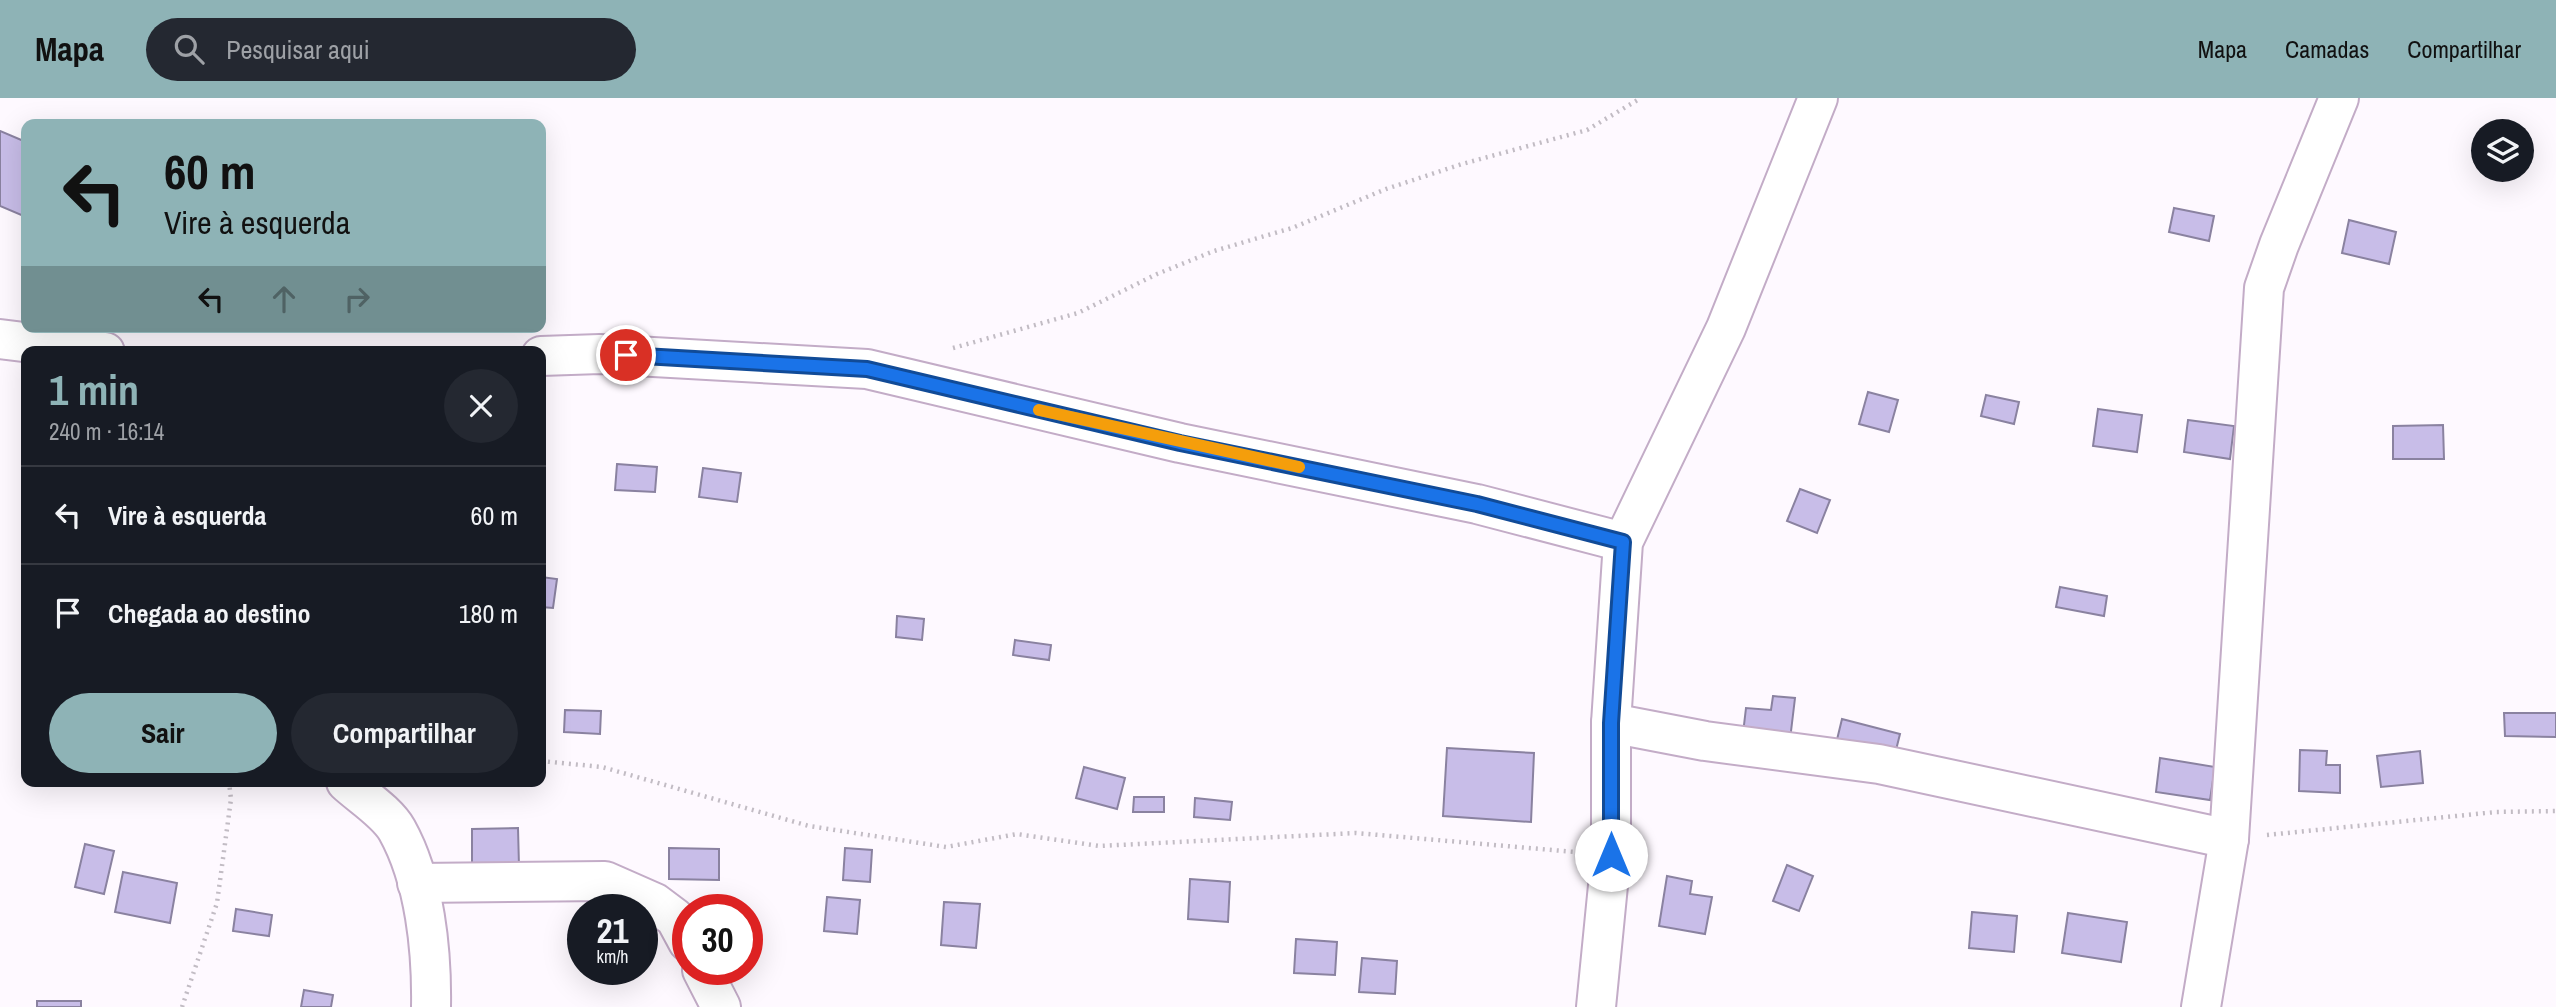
<!DOCTYPE html>
<html lang="pt">
<head>
<meta charset="utf-8">
<style>
	body { margin:0; font-family:"Archivo Narrow",sans-serif; background:#242831; color:#f1f3f6; height:100vh; display:flex; flex-direction:column; font-size:26px; white-space:nowrap }
	* { box-sizing:border-box; margin:0 }
	p { font-size:23px; color:#9ea1a6 }
	.icon { flex:none; width:38px; height:38px; fill:none; stroke:currentColor; stroke-width:2; stroke-linecap:round; stroke-linejoin:round }
	.map { position:relative; flex:1; overflow:hidden }
	.sheet { position:absolute; left:21px; top:248px; width:525px; height:441px; display:flex; flex-direction:column; background:#171b24; border-radius:14px; box-shadow:0 7px 28px #0002 }
	.sheet>* { flex:none }
	.hud { position:absolute; left:21px; top:21px; width:525px; height:214px; border-radius:14px; box-shadow:0 7px 28px #0002; background:#8eb3b6; color:#111; overflow:hidden }
	.controls { position:absolute; left:2471px; top:21px; display:grid; gap:14px }
	.controls a { display:grid; place-items:center; width:63px; height:63px; border-radius:50%; background:#171b24; box-shadow:0 7px 28px #0002; font-size:35px }
	.speed { position:absolute; left:567px; top:796px; display:flex; gap:14px; font-size:35px; font-weight:700; text-align:center }
	.speed>* { display:grid; place-content:center; width:91px; height:91px; border-radius:50%; background:#171b24; box-shadow:0 7px 28px #0002; line-height:1 }
	.speed small { font-size:18px; font-weight:400 }
	.speed .limit { border:10px solid #d22; background:#fff; color:#111 }
	.pin { position:absolute; display:grid; place-items:center; width:60px; height:60px; color:#fff; margin:-30px; border:4px solid #fff; border-radius:50%; box-shadow:0 2px 7px #0007 }
	.me { position:absolute; width:77px; margin:-38px; rotate:0deg; stroke-linejoin:round; filter:drop-shadow(0 0 5px #0008) }
	.turn { display:flex; align-items:center; gap:24px; height:147px; padding:0 28px; font-size:32px }
	.turn .icon { width:91px; height:91px; stroke-width:2.5 }
	.turn b { display:block; font-size:49px; line-height:60px }
	.lanes { display:flex; align-items:center; height:66px; padding:0 28px; background:#0003; justify-content:center; gap:35px; direction:ltr }
	.lanes .off { opacity:.35 }
	.round { display:grid; place-items:center; flex:none; width:74px; height:74px; border-radius:37px; background:#242831 }
	.head { display:flex; align-items:center; justify-content:space-between; height:119px; padding:0 28px }
	h1 { font-size:42px; font-weight:800; line-height:52px; color:#8eb3b6 }
	.button { display:flex; gap:14px; margin-top:auto; padding:14px 28px }
	.button a { flex:1; height:80px; border-radius:42px; background:#8eb3b6; color:#111; font-size:28px; font-weight:800; line-height:80px; text-align:center }
	.button a+a { background:#242831; color:#f1f3f6 }
	ul { padding:0; list-style:none }
	li { display:flex; align-items:center; gap:21px; height:98px; padding:0 28px; border-top:2px solid #363941 }
	li div { flex:1 }
	li b { display:block; font-size:26px }
	li em { font-style:normal }
	header { display:flex; align-items:center; gap:42px; box-sizing:border-box; height:98px; padding:0 35px; background:#8eb3b6; color:#111 }
	header strong { font-size:33px }
	nav { display:flex; gap:38px; margin-inline-start:auto; font-size:24px }
	.search { width:490px; height:63px; background:#242831; display:flex; align-items:center; gap:18px; box-sizing:border-box; padding:0 24px; border-radius:38px; color:#9ea1a6; font-size:26px }
	.map>svg:first-child { display:block }
	.building { fill:#c8bde8; stroke:#8a82a0; stroke-width:2 }
	.lines { fill:none; stroke-linecap:round; stroke-linejoin:round }
	.street-casing { stroke:#c3acc7; stroke-width:42 }
	.path { stroke:#c2bcc4; stroke-width:4.5; stroke-dasharray:2 5; stroke-linecap:butt }
	.street { stroke:#fff; stroke-width:38 }
	.route-casing { stroke:#114b97; stroke-width:18 }
	.route { stroke:#1a73e8; stroke-width:12 }
	.slow { stroke:#f59e0b; stroke-width:12 }
</style>
</head>
<body>
<header>
<strong>Mapa</strong>
<div class="search"><svg class="icon" aria-label="search" viewBox="0 0 24 24"><circle cx="10" cy="10" r="6"/><path d="M15 15l6 6"/></svg>Pesquisar aqui</div>
<nav><a>Mapa</a><a>Camadas</a><a>Compartilhar</a></nav>
</header>
<div class="map">
<svg width="2556" height="909" viewBox="0 0 2556 909">
	<rect width="100%" height="100%" fill="#fef9ff"/>
	<g class="building">
		<path d="M0,33L26,44V119L0,108Z"/>
		<path d="M2174,110L2214,118L2209,143L2169,134Z"/>
		<path d="M2349,122L2396,134L2389,166L2342,155Z"/>
		<path d="M1868,294L1898,302L1889,334L1859,326Z"/>
		<path d="M1986,297L2019,304L2014,326L1981,318Z"/>
		<path d="M2098,311L2142,317L2137,354L2093,348Z"/>
		<path d="M2188,322L2234,328L2230,361L2184,354Z"/>
		<path d="M2443,327L2444,361H2393V328Z"/>
		<path d="M617,366L657,369L655,394L615,392Z"/>
		<path d="M703,370L741,375L737,404L699,399Z"/>
		<path d="M1800,391L1830,402L1817,435L1787,423Z"/>
		<path d="M541,479L557,481L553,510L541,509Z"/>
		<path d="M2060,489L2107,498L2104,518L2056,509Z"/>
		<path d="M897,518L924,521L922,542L896,539Z"/>
		<path d="M1015,542L1051,547L1049,562L1013,557Z"/>
		<path d="M1773,598L1795,600L1789,650L1742,644L1746,610L1771,612Z"/>
		<path d="M565,612L601,613L600,636L564,634Z"/>
		<path d="M2504,615H2556V639L2505,638Z"/>
		<path d="M1842,621L1900,636L1892,668L1834,654Z"/>
		<path d="M1447,650L1534,655L1531,724L1443,718Z"/>
		<path d="M2300,652L2327,653L2326,667H2340V695L2299,693Z"/>
		<path d="M2420,653L2423,685L2381,689L2377,658Z"/>
		<path d="M2160,660L2215,669L2210,702L2156,694Z"/>
		<path d="M1084,669L1125,680L1117,711L1076,700Z"/>
		<path d="M1134,699H1164V714H1133Z"/>
		<path d="M1195,700L1232,704L1230,722L1194,719Z"/>
		<path d="M518,730L519,768H472V731Z"/>
		<path d="M85,746L114,753L104,796L75,789Z"/>
		<path d="M669,750L719,751V782L669,781Z"/>
		<path d="M845,750L872,752L870,784L843,782Z"/>
		<path d="M1787,767L1813,778L1799,813L1773,803Z"/>
		<path d="M123,774L177,785L170,825L115,814Z"/>
		<path d="M1667,778L1692,783L1690,796L1712,799L1705,836L1659,828Z"/>
		<path d="M1190,781L1230,784L1228,824L1188,821Z"/>
		<path d="M827,799L860,802L857,836L824,833Z"/>
		<path d="M944,804L980,806L976,850L941,847Z"/>
		<path d="M236,811L272,817L269,838L233,833Z"/>
		<path d="M1972,814L2017,818L2014,854L1969,850Z"/>
		<path d="M2068,815L2127,824L2121,864L2062,855Z"/>
		<path d="M1296,841L1337,844L1335,877L1294,875Z"/>
		<path d="M1362,860L1397,863L1395,896L1359,894Z"/>
		<path d="M304,892L333,897L331,909H301Z"/>
		<rect x="37" y="903" width="44" height="6"/>
	</g>
	<g class="lines">
		<defs>
			<g id="street">
				<path d="M0,241L105,254"/>
				<path d="M541,258L600,256L867,271L1180,345L1477,406L1623,444"/>
				<path d="M1611,625L1705,643L1879,666L2229,741"/>
				<path d="M346,684C361,698 387,714 397,732C425,782 432,853 431,909"/>
				<path d="M417,785L605,783L655,805L675,820L688,844"/>
				<path d="M702,872L721,909"/>
				<path d="M1596,909L1611,757V625L1623,444L1726,230L1818,0"/>
				<path d="M2201,909L2229,741L2264,190L2279,147L2339,0"/>
			</g>
		</defs>
		<use href="#street" class="street-casing"/>
		<g class="path">
			<path d="M953,250L1078,215L1157,176L1214,153L1292,130L1386,91L1462,66L1587,32L1641,0"/>
			<path d="M541,663L602,669L809,728L946,749L1017,736L1099,748L1356,735L1575,754"/>
			<path d="M2267,737L2496,714L2556,713"/>
			<path d="M182,909L217,805L231,701L229,684"/>
		</g>
		<use href="#street" class="street"/>
	</g>
	<g class="lines">
		<defs>
			<path id="route" d="M626,257L867,271L1180,345L1477,406L1623,444L1611,625V757"/>
		</defs>
		<use href="#route" class="route-casing"/>
		<use href="#route" class="route"/>
		<path class="slow" d="M1039,312L1299,369"/>
	</g>
</svg>
<div class="controls">
<a><svg class="icon" aria-label="layers" viewBox="0 0 24 24"><path d="M12 4l9 5-9 5-9-5zM3 14l9 5 9-5"/></svg></a>
</div>
<div class="speed"><div>21<small>km/h</small></div><div class="limit">30</div></div>
<div class="pin" style="left:626px;top:257px;background:#d93025"><svg class="icon" aria-label="arrive" viewBox="0 0 24 24"><path d="M6 21V4h12l-3 4 3 4H6"/></svg></div>
<svg class="me" style="left:1611px;top:757px" viewBox="-20 -20 40 40"><circle r="19" fill="#fff"/><path d="M0-13L10 11 0 6-10 11z" fill="#1a73e8"/></svg>
<div class="hud">
<div class="turn"><svg class="icon" aria-label="left" viewBox="0 0 24 24"><path d="M17 20v-9H6M10 6l-5 5 5 5"/></svg><div><b>60 m</b>Vire à esquerda</div></div>
<div class="lanes"><svg class="icon" aria-label="left" viewBox="0 0 24 24"><path d="M17 20v-9H6M10 6l-5 5 5 5"/></svg><svg class="icon off" aria-label="ahead" viewBox="0 0 24 24"><path d="M12 20V5M6 11l6-6 6 6"/></svg><svg class="icon off" aria-label="right" viewBox="0 0 24 24"><path d="M7 20v-9h11M14 6l5 5-5 5"/></svg></div>
</div>
<section class="sheet">
<div class="head"><div><h1>1 min</h1><p>240 m · 16:14</p></div><a class="round"><svg class="icon" aria-label="close" viewBox="0 0 24 24"><path d="M6 6l12 12M18 6L6 18"/></svg></a></div>
<ul>
<li><svg class="icon" aria-label="left" viewBox="0 0 24 24"><path d="M17 20v-9H6M10 6l-5 5 5 5"/></svg><div><b>Vire à esquerda</b></div><em>60 m</em></li>
<li><svg class="icon" aria-label="arrive" viewBox="0 0 24 24"><path d="M6 21V4h12l-3 4 3 4H6"/></svg><div><b>Chegada ao destino</b></div><em>180 m</em></li>
</ul>
<div class="button"><a>Sair</a><a>Compartilhar</a></div>
</section>
</div>
</body>
</html>
